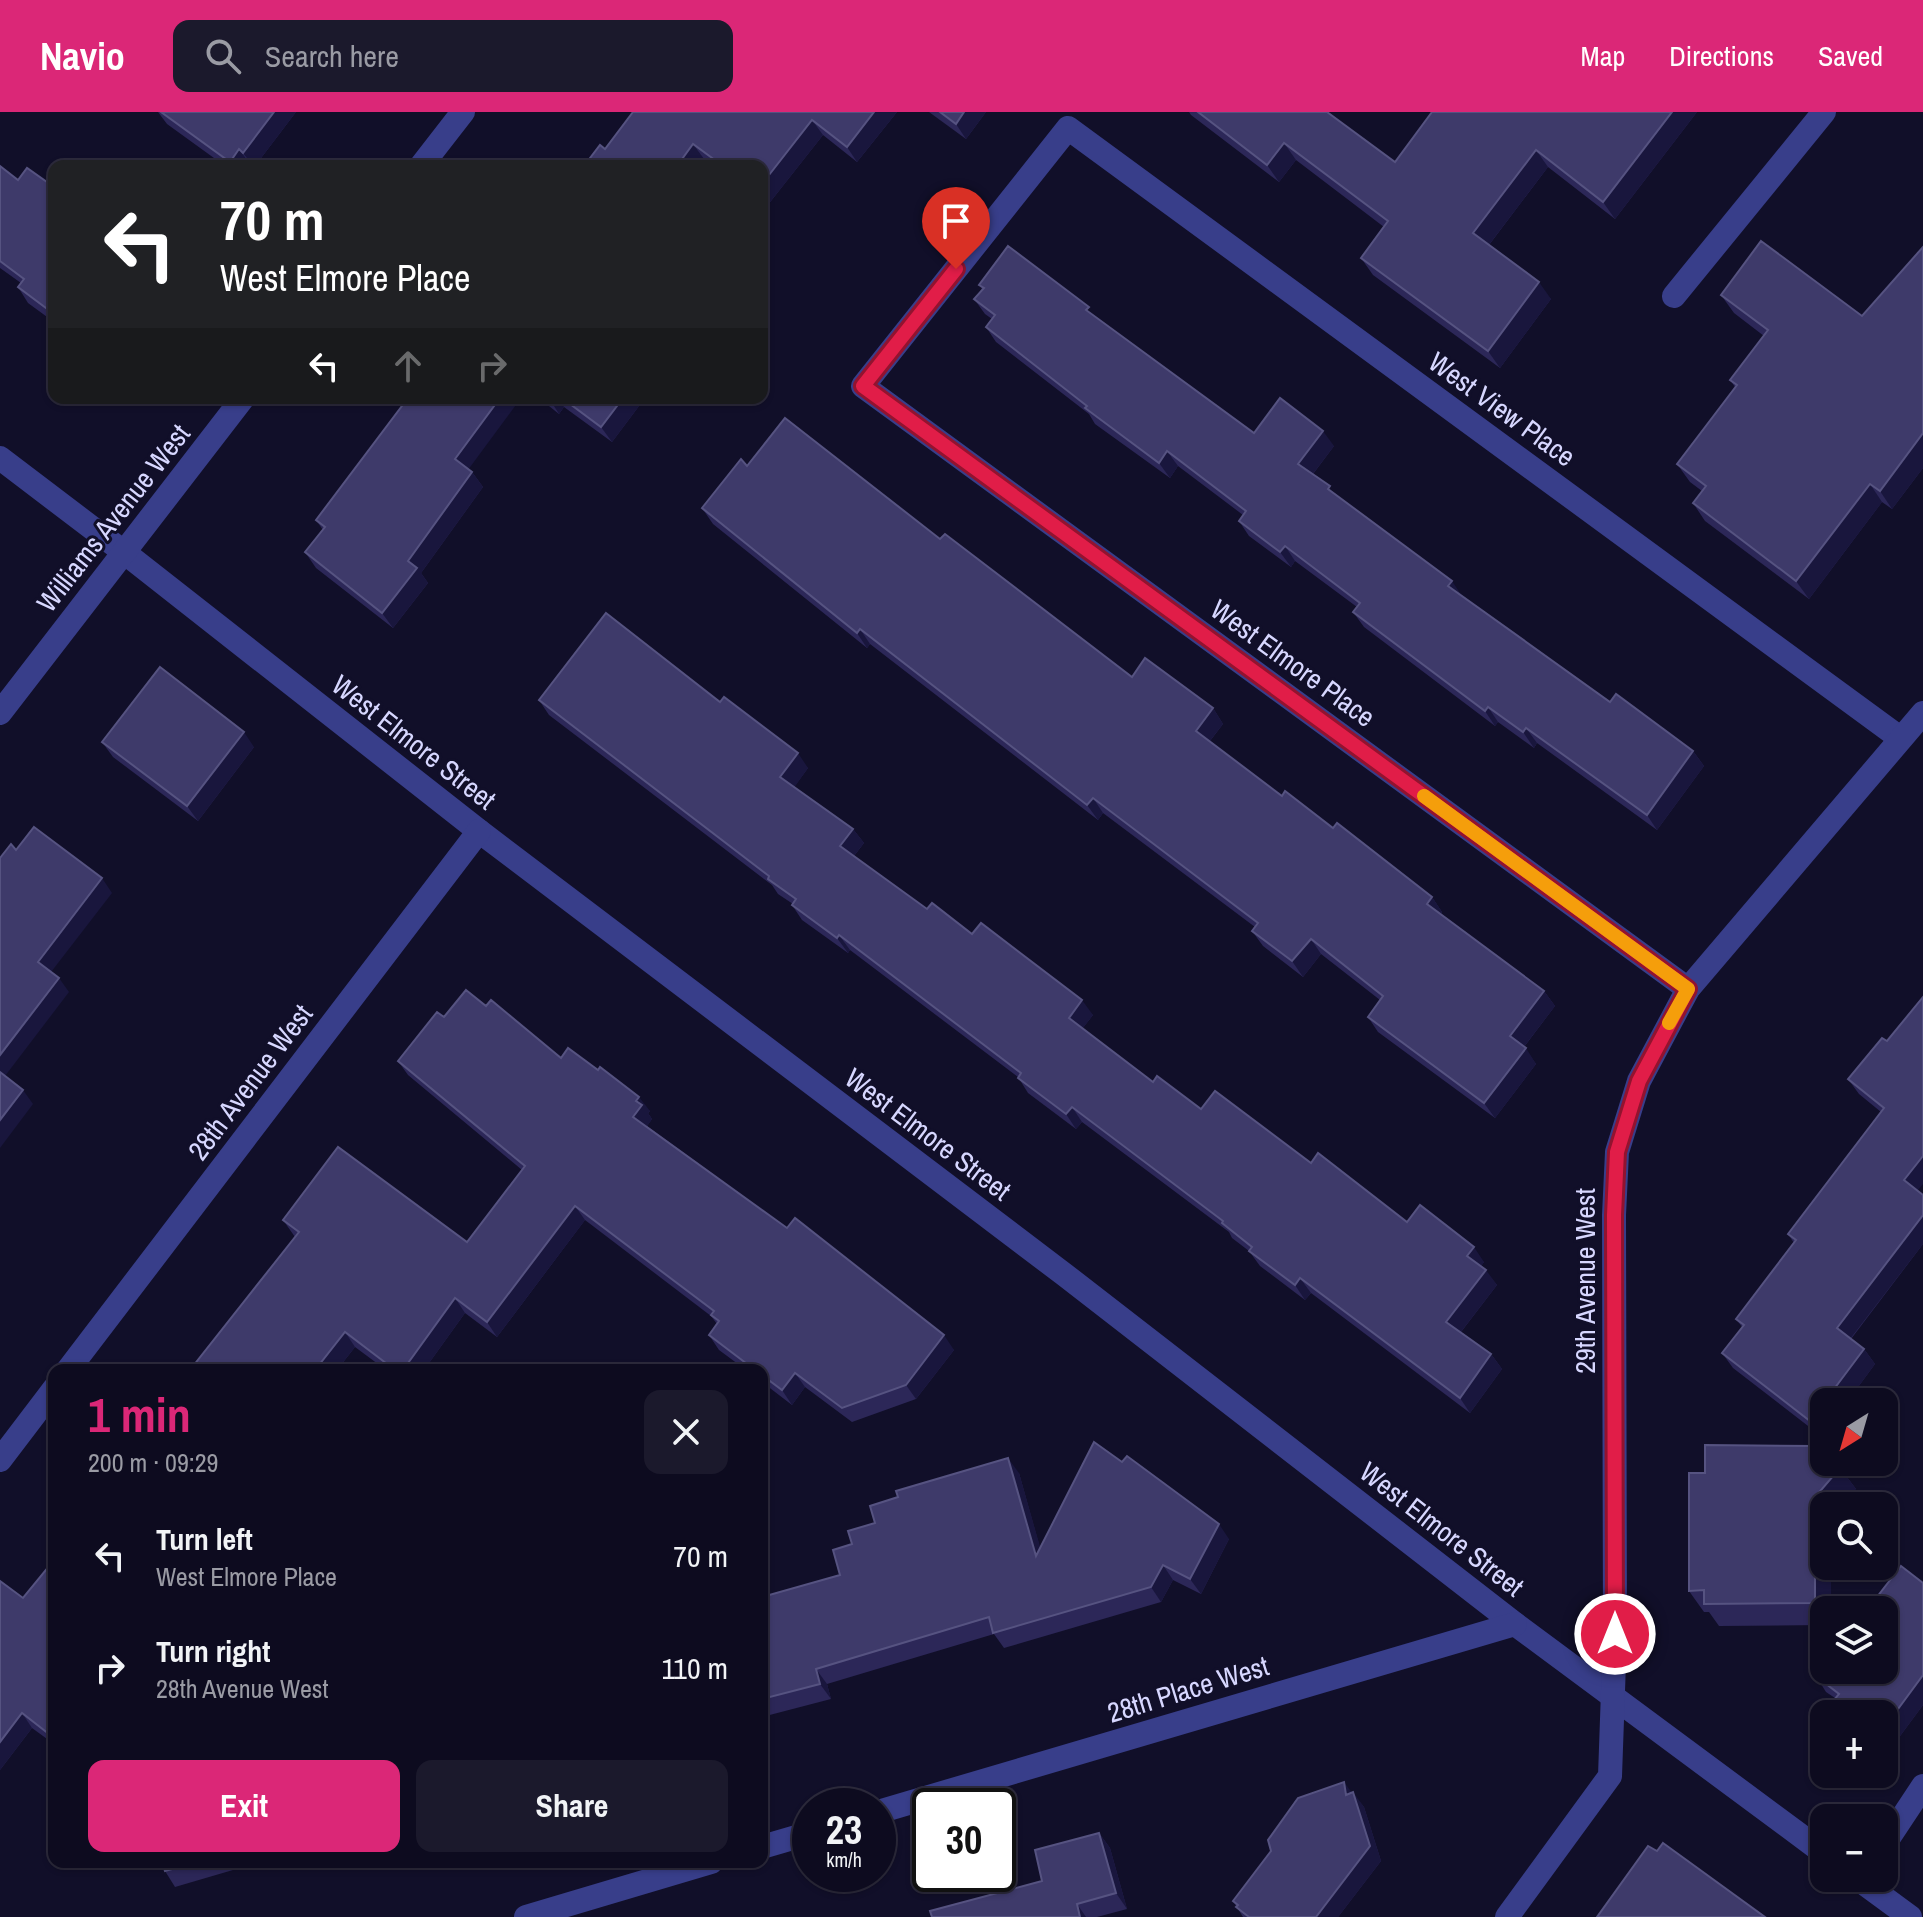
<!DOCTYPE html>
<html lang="en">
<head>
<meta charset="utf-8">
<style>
	body { margin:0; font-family:"Archivo Narrow",sans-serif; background:#1b192c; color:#f1f3f6; height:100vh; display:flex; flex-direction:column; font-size:30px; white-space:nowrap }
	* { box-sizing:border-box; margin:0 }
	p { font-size:26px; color:#9a9ba4 }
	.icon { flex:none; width:44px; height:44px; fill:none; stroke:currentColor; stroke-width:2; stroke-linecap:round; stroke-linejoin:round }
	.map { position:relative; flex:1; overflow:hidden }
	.details { position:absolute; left:48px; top:1252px; width:720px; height:504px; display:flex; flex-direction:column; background:#0d0b1f; border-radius:16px; box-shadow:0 2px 6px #0004,0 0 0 2px #2d2b3d }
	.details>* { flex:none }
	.hud { position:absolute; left:48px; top:48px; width:720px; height:244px; border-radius:16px; box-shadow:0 2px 6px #0004,0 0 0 2px #2d2b3d; background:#202124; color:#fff; overflow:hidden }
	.needle { width:52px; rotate:217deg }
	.buttons { position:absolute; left:1810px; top:1276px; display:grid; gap:16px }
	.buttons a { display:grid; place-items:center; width:88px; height:88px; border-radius:16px; background:#0d0b1f; box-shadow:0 2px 6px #0004,0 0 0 2px #2d2b3d; font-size:40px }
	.speed { position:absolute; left:792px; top:1676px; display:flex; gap:16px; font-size:40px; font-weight:700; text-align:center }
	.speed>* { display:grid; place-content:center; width:104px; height:104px; border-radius:50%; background:#0d0b1f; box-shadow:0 2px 6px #0004,0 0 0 2px #2d2b3d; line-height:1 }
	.speed small { font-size:20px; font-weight:400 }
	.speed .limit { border:4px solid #111; border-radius:12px; background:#fff; color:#111 }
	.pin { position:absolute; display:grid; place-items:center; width:68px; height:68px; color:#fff; margin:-82px -34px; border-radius:50% 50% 50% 0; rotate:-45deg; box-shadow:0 0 8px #0007 }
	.pin .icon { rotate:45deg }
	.me { position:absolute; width:88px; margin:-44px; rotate:0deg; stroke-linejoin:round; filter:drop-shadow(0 0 6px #0008) }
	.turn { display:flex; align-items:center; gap:28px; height:168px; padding:0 40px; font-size:36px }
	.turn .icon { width:104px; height:104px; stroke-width:2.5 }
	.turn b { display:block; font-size:56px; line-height:68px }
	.lanes { display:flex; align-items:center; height:76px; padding:0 40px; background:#0003; justify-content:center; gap:40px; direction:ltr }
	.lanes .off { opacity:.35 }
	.round { display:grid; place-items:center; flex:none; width:84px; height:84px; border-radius:16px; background:#1b192c }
	.head { display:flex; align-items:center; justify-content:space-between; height:136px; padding:0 40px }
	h1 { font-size:48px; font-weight:700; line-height:60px; color:#db2777 }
	.primary-button { display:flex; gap:16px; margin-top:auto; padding:16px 40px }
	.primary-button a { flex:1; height:92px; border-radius:16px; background:#db2777; color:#fff; font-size:32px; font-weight:700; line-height:92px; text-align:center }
	.primary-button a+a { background:#1b192c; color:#f1f3f6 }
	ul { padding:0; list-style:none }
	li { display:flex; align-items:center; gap:24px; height:112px; padding:0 40px }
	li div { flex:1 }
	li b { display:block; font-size:30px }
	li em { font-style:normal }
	header { display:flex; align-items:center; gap:48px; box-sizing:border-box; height:112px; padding:0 40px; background:#db2777; color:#fff }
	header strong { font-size:38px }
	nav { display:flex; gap:44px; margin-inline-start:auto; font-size:28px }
	.search { width:560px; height:72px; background:#1b192c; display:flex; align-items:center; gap:20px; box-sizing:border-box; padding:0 28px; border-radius:16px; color:#9a9ba4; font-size:30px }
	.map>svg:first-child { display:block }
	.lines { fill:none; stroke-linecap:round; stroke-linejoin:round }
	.minor { stroke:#383e8a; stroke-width:24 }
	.wall { fill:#2c2758 }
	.shaded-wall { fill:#19163d }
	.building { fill:#3e3a6a; stroke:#565381; stroke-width:2 }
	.route-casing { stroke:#92132f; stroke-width:20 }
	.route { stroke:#e11d48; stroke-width:14 }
	.slow { stroke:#f59e0b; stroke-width:14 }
	.labels { text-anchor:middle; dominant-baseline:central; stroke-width:6; stroke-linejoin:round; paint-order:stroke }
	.street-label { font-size:28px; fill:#d7d7ff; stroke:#110f29 }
</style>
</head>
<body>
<header>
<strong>Navio</strong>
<div class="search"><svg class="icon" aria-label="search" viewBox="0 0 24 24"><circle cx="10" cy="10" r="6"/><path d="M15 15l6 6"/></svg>Search here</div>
<nav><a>Map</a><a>Directions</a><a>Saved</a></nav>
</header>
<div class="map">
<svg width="1923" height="1805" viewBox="0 0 1923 1805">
	<rect width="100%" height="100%" fill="#110f29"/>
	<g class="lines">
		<g class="minor">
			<path d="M421,54L463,0"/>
			<path d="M1674,184L1824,0"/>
			<path d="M0,346L125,441L479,719L1065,1163L1515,1512L1824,1741"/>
			<path d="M0,601L243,286"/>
			<path d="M1688,877L863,274L1068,16L1900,626"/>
			<path d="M68,1258L479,719"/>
			<path d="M0,1348L54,1277"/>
			<path d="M878,1700L1515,1512"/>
			<path d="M1884,1733L1923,1674"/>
			<path d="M762,1735L810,1721"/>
			<path d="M1857,1766L1910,1805"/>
			<path d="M526,1805L711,1750"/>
			<path d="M1507,1805L1610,1664L1615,1522L1614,1103L1617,1040L1639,969L1688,877L1923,601"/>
		</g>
	</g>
	<g class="wall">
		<path d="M158,0H296L255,54L250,52L248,54H225L167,12Z"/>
		<path d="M633,0H897L857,50L823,23L767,94L762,90V54H714L704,47L698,54H584L605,37Z"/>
		<path d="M929,0H986L966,27Z"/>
		<path d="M1189,0H1327L1395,50L1697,0L1615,107L1548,55L1489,133L1551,187L1500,256L1373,163L1361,146L1384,115L1296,48L1279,70L1191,3Z"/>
		<path d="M0,54L18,68L54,75V210L28,191L18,175L21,171L0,156Z"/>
		<path d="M1923,135V356L1892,397L1882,390L1809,487L1705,409L1693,391L1702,379L1690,370L1677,352L1735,275L1730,268L1764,224L1734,201L1721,183L1862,204Z"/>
		<path d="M979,173L1096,205L1254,321L1334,334L1313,362L1337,384L1462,484L1610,590L1693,639L1704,654L1657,718L1537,631L1534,636L1498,610L1495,614L1364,515L1353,500L1357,495L1295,449L1291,455L1249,424L1239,409L1243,403L1178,354L1170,366L1095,312L1089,302L996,230L986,215L992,207L985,202L974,187L982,177Z"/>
		<path d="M539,286H645L612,330L564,295L559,302Z"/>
		<path d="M747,354L940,427L1132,565L1213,596L1223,612L1210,629L1282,684L1333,716L1432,785L1442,800L1441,802L1544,879L1555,894L1524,935L1536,952L1495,1006L1378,920L1368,905L1380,888L1321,842L1303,865L1263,834L1252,819L1255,815L1103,701L1098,708L870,532L867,536L713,412L702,396Z"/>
		<path d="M469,358L472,360L483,375L421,461L428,471L393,516L316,456L305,440L323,418L316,408Z"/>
		<path d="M539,588L720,590L808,656L794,675L853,717L864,731L854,744L927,797L972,822L1093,903L1082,917L1153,970L1201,997L1311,1051L1407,1110L1484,1150L1481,1154L1497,1173L1461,1220L1491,1242L1502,1257L1470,1301L1311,1181L1305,1188L1260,1154L1249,1139L1232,1126L1229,1120L1082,1010L1076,1017L1028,981L1018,965L850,838L848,841L802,808L792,793L793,792L778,782L772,773L549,603Z"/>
		<path d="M102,630L254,635L198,709L113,645Z"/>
		<path d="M486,894L561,946L650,999L648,1001L652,1007L647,1014L954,1238L916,1287L852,1310L805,1275L792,1293L762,1270V1258H746L719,1238L709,1223L717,1212L711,1204L585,1108L497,1225L465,1201L424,1258H386L355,1235L337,1258L295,1125L283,1108L467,1130L522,1058L408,963L398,949L444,905Z"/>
		<path d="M1882,926L1918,1079L1923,1132L1851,1227L1864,1237L1875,1252L1847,1290H1824L1821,1324L1733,1256L1722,1241L1742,1215L1736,1207L1794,1131L1788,1122L1881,1000L1859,982L1848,967Z"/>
		<path d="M1840,1356L1856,1377L1824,1394V1454H1831V1498H1824V1513L1719,1514L1709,1500H1704L1689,1479Z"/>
		<path d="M1019,1361L1040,1436L1229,1427L1201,1482L1173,1468L1161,1490L1004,1536L994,1522L827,1572L831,1587L762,1605V1485L840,1463L852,1432L875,1411Z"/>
		<path d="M54,1448V1632L32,1616L0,1658L23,1486Z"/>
		<path d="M1923,1471V1593L1889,1639L1884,1635V1602H1843L1834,1588L1835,1586L1826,1580L1816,1564Z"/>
		<path d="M1352,1681L1364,1695L1381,1749L1338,1805H1243L1233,1789Z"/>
		<path d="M1099,1721L1110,1736L1127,1797L1097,1805H932L1042,1769Z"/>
		<path d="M162,1750H260L175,1775L165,1759Z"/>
	</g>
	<g class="shaded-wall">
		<path d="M274,0H296L255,54H253L243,41Z"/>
		<path d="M874,0H897L857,50L847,35Z"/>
		<path d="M964,0H986L966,27L956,12Z"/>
		<path d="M1672,0H1697L1615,107L1603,90Z"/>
		<path d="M812,8L823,23L767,94L762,87V72Z"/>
		<path d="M1284,31L1296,48L1279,70L1267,53Z"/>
		<path d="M693,32L704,47L698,54H677Z"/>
		<path d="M239,37L250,52L248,54H233L230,50Z"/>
		<path d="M1536,38L1548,55L1485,138L1473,121Z"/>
		<path d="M1539,170L1551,187L1500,256L1488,239Z"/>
		<path d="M500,286H521L465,362L455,347Z"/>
		<path d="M549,286H558L564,295L559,302Z"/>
		<path d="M623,286H645L612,330L601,315Z"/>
		<path d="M1323,319L1334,334L1309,367L1298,352Z"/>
		<path d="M1923,321V356L1892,397L1880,379Z"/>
		<path d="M1167,339L1178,354L1170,366L1159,351Z"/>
		<path d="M472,360L483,375L421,461L428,471L393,516L382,501L408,449Z"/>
		<path d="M1870,372L1882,390L1809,487L1796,469Z"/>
		<path d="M1285,434L1295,449L1291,455L1280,440Z"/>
		<path d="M1452,469L1462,484L1448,474Z"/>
		<path d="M860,517L870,532L867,536L857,521Z"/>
		<path d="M1488,595L1498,610L1495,614L1485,599Z"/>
		<path d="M1213,596L1223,612L1206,634L1196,619Z"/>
		<path d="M1526,616L1537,631L1534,636L1523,620Z"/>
		<path d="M244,620L254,635L198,709L187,694Z"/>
		<path d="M1693,639L1704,654L1657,718L1647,703Z"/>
		<path d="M798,641L808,656L791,680L780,665Z"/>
		<path d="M1093,686L1103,701L1098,708L1087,693Z"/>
		<path d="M853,717L864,731L850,749L840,734Z"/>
		<path d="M102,766L112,781L48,864L38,850Z"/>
		<path d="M1432,785L1442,800L1437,807L1427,792Z"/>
		<path d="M839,823L850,838L848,841L837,826Z"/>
		<path d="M1311,827L1321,842L1303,865L1292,849Z"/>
		<path d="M59,866L69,880L2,968L0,966V943Z"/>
		<path d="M1544,879L1555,894L1520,940L1510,924Z"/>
		<path d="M1082,888L1093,903L1079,921L1069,906Z"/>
		<path d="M1526,936L1536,952L1495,1006L1484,991Z"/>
		<path d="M23,978L33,992L0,1036V1008Z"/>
		<path d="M639,985L650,999L648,1001L652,1007L644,1019L633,1005L636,989Z"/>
		<path d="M1072,995L1082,1010L1076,1017L1066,1002Z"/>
		<path d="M1923,1044V1072L1914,1083L1904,1068Z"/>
		<path d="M575,1094L585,1108L497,1225L487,1210Z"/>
		<path d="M1923,1103V1132L1847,1231L1837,1216Z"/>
		<path d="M1474,1135L1484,1150L1478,1159L1467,1144Z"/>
		<path d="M1486,1158L1497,1173L1457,1225L1446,1210Z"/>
		<path d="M1300,1166L1311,1181L1305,1188L1295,1173Z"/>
		<path d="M455,1186L465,1201L424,1258H403Z"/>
		<path d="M345,1220L355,1235L337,1258H315Z"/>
		<path d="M944,1223L954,1238L916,1287L906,1273Z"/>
		<path d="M1864,1237L1875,1252L1847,1290H1825Z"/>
		<path d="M1491,1242L1502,1257L1470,1301L1460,1286Z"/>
		<path d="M795,1261L805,1275L792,1293L782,1278Z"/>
		<path d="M1824,1291V1320L1821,1324L1810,1309Z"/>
		<path d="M1008,1346L1019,1361L1047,1459L1036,1444Z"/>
		<path d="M1840,1356L1856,1377L1842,1394H1824V1454H1831V1498H1824V1504L1815,1491V1385Z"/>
		<path d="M1219,1412L1229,1427L1201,1482L1190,1467Z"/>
		<path d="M1163,1453L1173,1468L1161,1490L1151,1475Z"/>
		<path d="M816,1557L827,1572L831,1587L820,1572Z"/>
		<path d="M1923,1563V1593L1889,1639L1884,1631V1616Z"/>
		<path d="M22,1601L32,1616L0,1658V1630Z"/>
		<path d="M1344,1670L1355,1685L1346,1683Z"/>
		<path d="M1353,1680L1364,1695L1381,1749L1338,1805H1316Z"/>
		<path d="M1099,1721L1110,1736L1127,1797L1116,1781Z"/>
		<path d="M1077,1792L1086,1805H1080Z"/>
	</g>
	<g class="building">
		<path d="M161,0H274L243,41L239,37L230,50Z"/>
		<path d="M633,0H874L847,35L812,8L762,72V54H723L693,32L677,54H584L600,33L605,37Z"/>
		<path d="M940,0H964L956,12Z"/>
		<path d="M1198,0H1327L1395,50L1432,0H1672L1603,90L1536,38L1473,121L1539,170L1488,239L1361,146L1388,109L1284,31L1267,53Z"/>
		<path d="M0,54L18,68L27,56L54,75V202L18,175L24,167L0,149Z"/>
		<path d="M1761,129L1862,204L1923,135V321L1880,379L1870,372L1796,469L1693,391L1706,374L1677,352L1737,273L1730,268L1768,218L1721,183Z"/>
		<path d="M1008,134L1089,195L1086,198L1254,321L1280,286L1323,319L1298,352L1330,374L1328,377L1452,469L1448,474L1610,590L1616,582L1693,639L1647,703L1526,616L1523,620L1488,595L1485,599L1353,500L1360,491L1285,434L1280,440L1239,409L1246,399L1167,339L1159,351L1085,296L1087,294L986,215L995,203L974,187L984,176L979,173Z"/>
		<path d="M408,286H500L455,347L472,360L408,449L417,456L382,501L305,440L325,415L316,408Z"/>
		<path d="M562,286H623L601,315Z"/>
		<path d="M785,306L940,427L945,422L1132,565L1145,546L1213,596L1196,619L1282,684L1285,679L1333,716L1337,711L1432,785L1427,792L1544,879L1510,924L1526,936L1484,991L1368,905L1383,884L1311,827L1292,849L1252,819L1258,811L1093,686L1087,693L860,517L857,521L702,396L741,347L747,354Z"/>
		<path d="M606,501L720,590L724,585L798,641L780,665L853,717L840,734L927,797L932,791L972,822L981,811L1082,888L1069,906L1153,970L1157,964L1201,997L1215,979L1311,1051L1318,1041L1407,1110L1420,1093L1474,1135L1467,1144L1486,1158L1446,1210L1491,1242L1460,1286L1300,1166L1295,1173L1249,1139L1252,1135L1222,1111L1223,1109L1072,995L1066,1002L1018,966L1021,961L839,823L837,826L792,793L796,787L768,767L769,764L539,588Z"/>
		<path d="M160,555L244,620L187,694L102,630Z"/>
		<path d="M34,715L102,766L38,850L59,866L0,943V746L11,732L16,738Z"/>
		<path d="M466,878L486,894L491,888L561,946L568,936L598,958L600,955L639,985L636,989L642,993L633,1005L787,1116L795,1106L944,1223L906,1273L842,1296L795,1261L782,1278L762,1263V1258H755L709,1223L719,1209L711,1203L714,1199L575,1094L487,1210L455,1186L403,1258H395L345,1220L315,1258H190L299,1120L283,1108L338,1035L467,1130L525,1054L398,949L437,900L444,905Z"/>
		<path d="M1923,885V1044L1904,1068L1923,1083V1103L1837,1216L1864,1237L1810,1309L1722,1241L1744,1213L1736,1207L1796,1128L1788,1122L1884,996L1848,967L1882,926L1887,929Z"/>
		<path d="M0,960L23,978L0,1008Z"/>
		<path d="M1094,1330L1122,1350L1127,1344L1219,1412L1190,1467L1163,1453L1151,1475L993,1521L989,1505L816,1557L820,1572L762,1587V1485L840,1463L833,1438L852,1432L848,1419L875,1411L870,1394L898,1385L896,1379L1008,1346L1036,1444Z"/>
		<path d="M1705,1333L1815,1334L1824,1342V1350H1834L1840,1356L1815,1385V1491L1704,1492V1478L1689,1479V1361H1705Z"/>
		<path d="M54,1448V1626L22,1601L0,1630V1469L23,1486Z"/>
		<path d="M1901,1454L1923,1471V1563L1884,1616V1602H1851L1834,1588L1839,1582L1816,1564L1824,1554V1558H1884V1498H1867Z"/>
		<path d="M1344,1670L1346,1683L1353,1680L1370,1734L1316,1805H1249L1236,1795L1238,1793L1233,1789L1271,1739L1268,1728L1298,1686Z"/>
		<path d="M1099,1721L1116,1781L1077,1792L1080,1805H932L930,1799L1042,1769L1035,1738Z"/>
		<path d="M1663,1731L1765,1805H1597L1648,1734L1657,1739Z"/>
		<path d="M162,1750H197L165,1759Z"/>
	</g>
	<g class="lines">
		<defs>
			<path id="route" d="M956,157L863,274L1688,877L1639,969L1617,1040L1614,1103L1615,1522"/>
		</defs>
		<use href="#route" class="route-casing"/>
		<use href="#route" class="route"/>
		<path class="slow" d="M1424,684L1688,877L1669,911"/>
	</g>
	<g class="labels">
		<g class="street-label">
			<text transform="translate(1502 297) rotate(36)">West View Place</text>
			<text transform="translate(113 406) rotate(-52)">Williams Avenue West</text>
			<text transform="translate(1293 551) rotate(36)">West Elmore Place</text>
			<text transform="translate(414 630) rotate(38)">West Elmore Street</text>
			<text transform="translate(250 970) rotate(-53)">28th Avenue West</text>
			<text transform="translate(928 1022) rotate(37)">West Elmore Street</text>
			<text transform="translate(1585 1169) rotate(-90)">29th Avenue West</text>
			<text transform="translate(1442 1417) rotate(38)">West Elmore Street</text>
			<text transform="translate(1188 1577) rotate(-17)">28th Place West</text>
		</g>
	</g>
</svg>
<div class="buttons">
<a><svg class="needle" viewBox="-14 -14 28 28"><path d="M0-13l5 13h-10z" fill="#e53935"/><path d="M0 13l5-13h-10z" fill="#9a9ba4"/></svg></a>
<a><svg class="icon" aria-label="search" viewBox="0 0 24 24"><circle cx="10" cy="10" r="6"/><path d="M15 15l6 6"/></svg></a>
<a><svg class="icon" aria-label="layers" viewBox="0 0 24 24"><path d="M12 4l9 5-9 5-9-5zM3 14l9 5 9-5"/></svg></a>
<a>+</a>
<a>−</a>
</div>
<div class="speed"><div>23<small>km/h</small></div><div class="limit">30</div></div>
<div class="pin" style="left:956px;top:157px;background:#d93025"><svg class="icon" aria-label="arrive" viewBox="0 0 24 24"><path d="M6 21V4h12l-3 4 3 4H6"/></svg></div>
<svg class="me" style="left:1615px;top:1522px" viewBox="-20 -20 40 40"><circle r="17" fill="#e11d48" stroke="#fff" stroke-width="3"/><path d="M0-11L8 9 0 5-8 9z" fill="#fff"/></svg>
<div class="hud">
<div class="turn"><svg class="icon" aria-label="left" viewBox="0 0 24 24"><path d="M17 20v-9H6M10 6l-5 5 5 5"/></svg><div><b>70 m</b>West Elmore Place</div></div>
<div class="lanes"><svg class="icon" aria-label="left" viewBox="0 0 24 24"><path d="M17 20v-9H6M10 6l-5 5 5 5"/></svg><svg class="icon off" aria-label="ahead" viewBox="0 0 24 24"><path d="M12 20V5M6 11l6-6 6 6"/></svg><svg class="icon off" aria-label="right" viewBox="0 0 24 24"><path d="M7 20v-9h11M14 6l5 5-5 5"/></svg></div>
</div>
<section class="details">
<div class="head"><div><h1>1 min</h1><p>200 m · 09:29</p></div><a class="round"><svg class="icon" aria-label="close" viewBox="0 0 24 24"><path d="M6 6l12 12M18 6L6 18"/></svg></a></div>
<ul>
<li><svg class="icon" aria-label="left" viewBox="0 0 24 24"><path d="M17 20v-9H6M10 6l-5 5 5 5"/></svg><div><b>Turn left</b><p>West Elmore Place</p></div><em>70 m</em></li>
<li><svg class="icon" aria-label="right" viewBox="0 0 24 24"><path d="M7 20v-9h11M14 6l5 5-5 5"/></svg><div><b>Turn right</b><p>28th Avenue West</p></div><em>110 m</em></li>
</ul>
<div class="primary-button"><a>Exit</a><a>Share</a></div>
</section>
</div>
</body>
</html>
